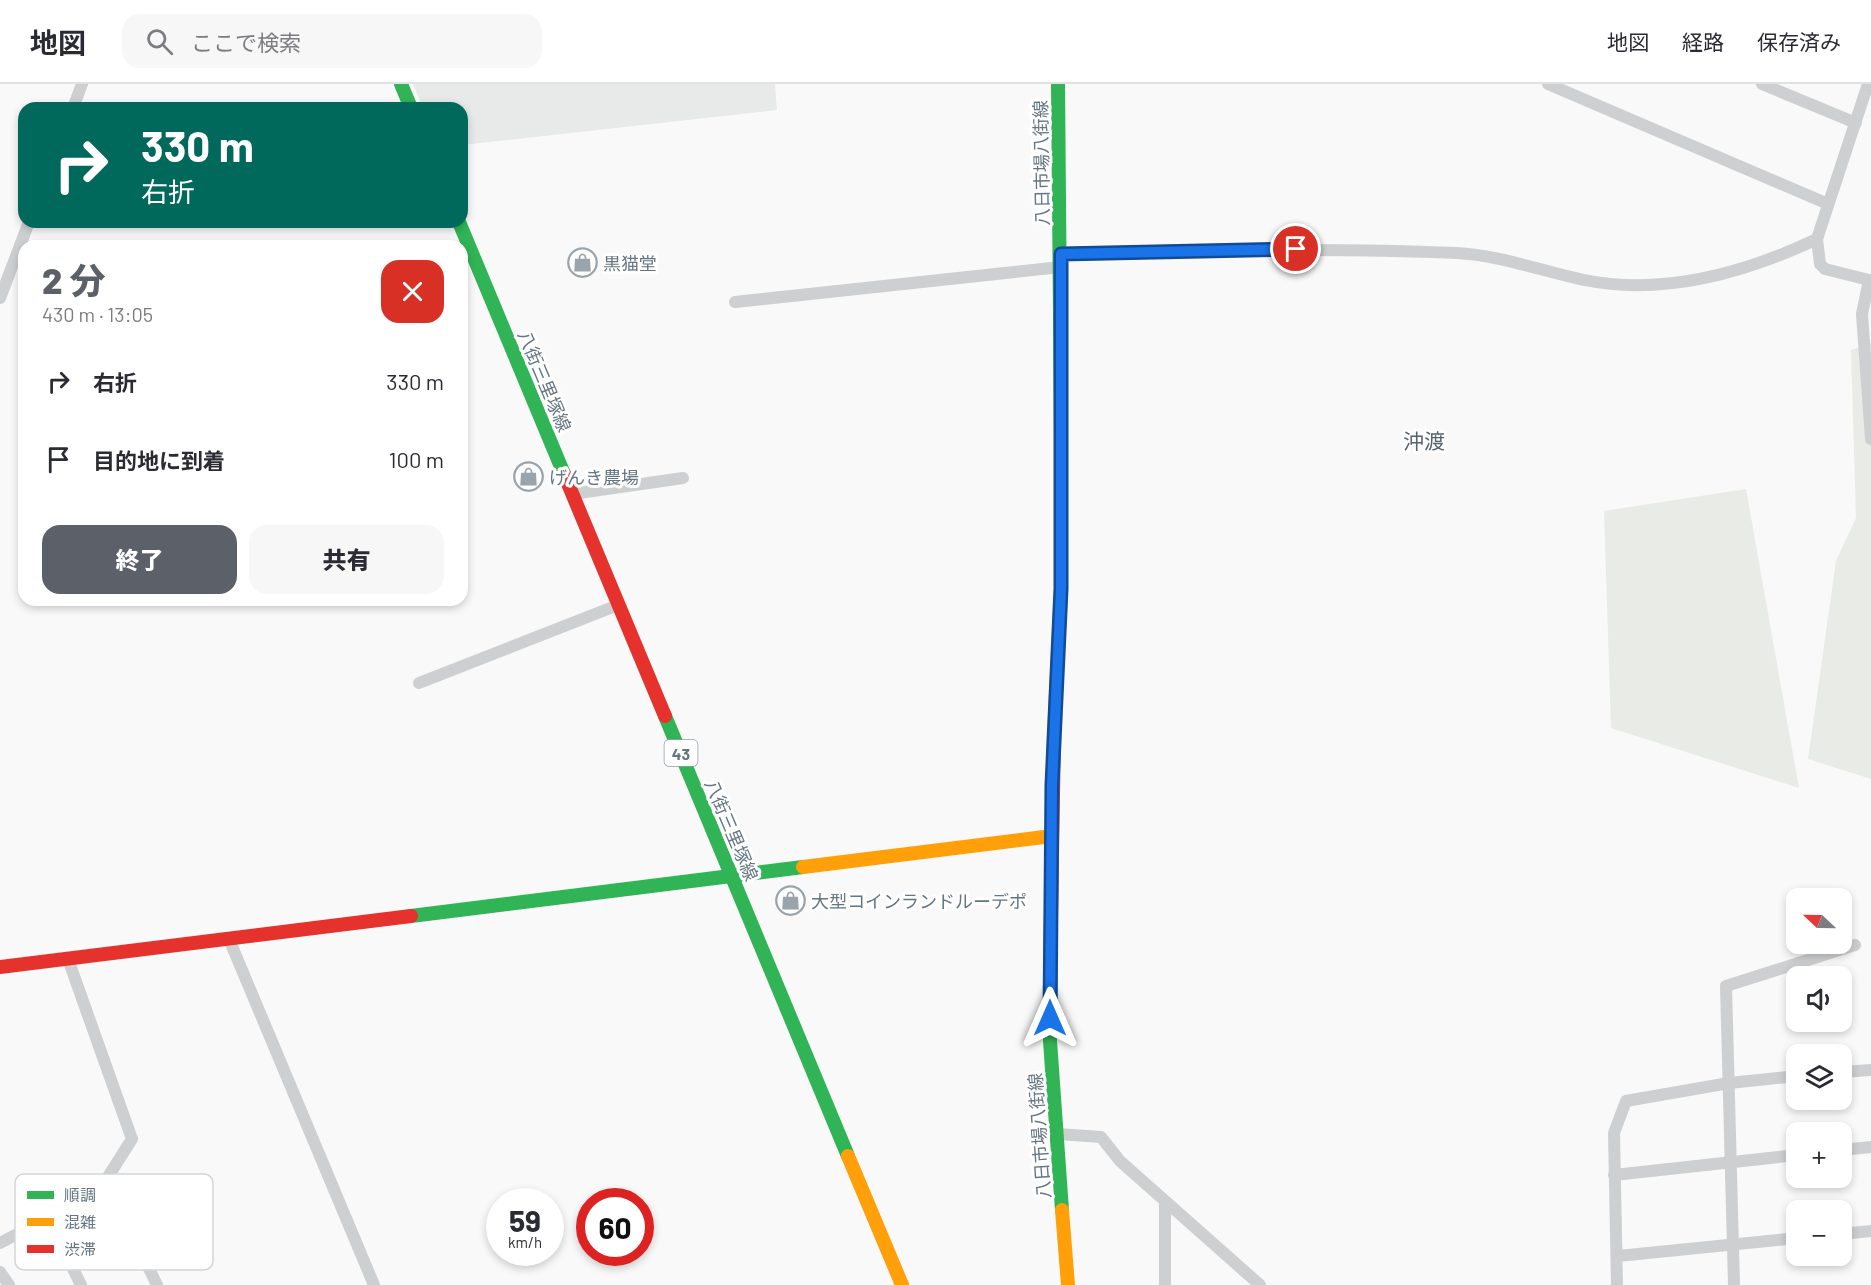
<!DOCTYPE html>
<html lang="ja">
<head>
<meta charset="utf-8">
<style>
	body { margin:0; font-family:Barlow,"Noto Sans JP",sans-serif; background:#f7f7f7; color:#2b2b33; height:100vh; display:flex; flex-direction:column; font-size:22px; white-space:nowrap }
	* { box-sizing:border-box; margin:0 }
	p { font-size:20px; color:#7c7c81 }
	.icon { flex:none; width:33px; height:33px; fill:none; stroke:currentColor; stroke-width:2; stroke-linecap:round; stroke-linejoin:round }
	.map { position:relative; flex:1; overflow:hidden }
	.details { position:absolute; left:18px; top:156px; width:450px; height:366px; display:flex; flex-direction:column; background:#fff; border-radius:18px; box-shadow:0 3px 9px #0003 }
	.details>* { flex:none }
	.top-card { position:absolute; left:18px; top:18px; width:450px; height:126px; border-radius:18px; box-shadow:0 3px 9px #0003; background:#00695c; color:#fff; overflow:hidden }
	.needle { width:39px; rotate:292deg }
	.fabs { position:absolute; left:1786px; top:804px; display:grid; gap:12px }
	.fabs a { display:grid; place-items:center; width:66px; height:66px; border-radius:12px; background:#fff; box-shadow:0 3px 9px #0003; font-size:30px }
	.speed { position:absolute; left:486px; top:1104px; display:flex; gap:12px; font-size:30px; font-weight:700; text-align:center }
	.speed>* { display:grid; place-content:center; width:78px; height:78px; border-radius:50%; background:#fff; box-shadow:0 3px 9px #0003; line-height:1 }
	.speed small { font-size:15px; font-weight:400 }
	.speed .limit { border:9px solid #d22; background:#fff; color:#111 }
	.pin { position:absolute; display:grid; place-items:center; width:51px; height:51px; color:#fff; margin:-26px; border:3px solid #fff; border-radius:50%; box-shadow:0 2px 6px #0007 }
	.me { position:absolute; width:66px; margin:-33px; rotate:0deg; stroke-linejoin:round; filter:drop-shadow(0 0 4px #0008) }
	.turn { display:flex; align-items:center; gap:21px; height:126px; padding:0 24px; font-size:27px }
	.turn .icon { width:78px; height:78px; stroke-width:2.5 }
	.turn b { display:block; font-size:42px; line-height:51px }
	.round { display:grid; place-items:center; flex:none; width:63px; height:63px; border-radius:18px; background:#f7f7f7 }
	.head { display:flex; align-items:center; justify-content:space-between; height:102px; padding:0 24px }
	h1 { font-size:36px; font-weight:800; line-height:45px; color:#5c6169 }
	.button { display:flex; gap:12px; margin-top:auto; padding:12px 24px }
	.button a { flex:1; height:69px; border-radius:18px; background:#5c6169; color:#fff; font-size:24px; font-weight:800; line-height:69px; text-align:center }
	.button a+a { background:#f7f7f7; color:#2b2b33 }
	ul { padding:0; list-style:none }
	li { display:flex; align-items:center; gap:18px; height:78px; padding:0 24px }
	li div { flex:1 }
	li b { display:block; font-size:22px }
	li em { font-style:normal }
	header { display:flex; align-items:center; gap:36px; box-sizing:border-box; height:84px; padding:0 30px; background:#fff; border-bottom:2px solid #e1e1e2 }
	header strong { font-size:28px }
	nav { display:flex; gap:33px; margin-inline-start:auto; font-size:21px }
	.search { width:420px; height:54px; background:#f7f7f7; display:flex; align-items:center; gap:15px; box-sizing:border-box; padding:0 21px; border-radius:18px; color:#7c7c81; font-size:22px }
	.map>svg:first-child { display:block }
	.built { fill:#e8e9e9 }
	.green { fill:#e8ebe6 }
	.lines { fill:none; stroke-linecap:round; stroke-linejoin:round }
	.street { stroke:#cecfd0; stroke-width:12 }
	.fast { stroke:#30b455; stroke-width:14 }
	.slow { stroke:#ff9f0a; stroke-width:14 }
	.jam { stroke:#e5322d; stroke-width:14 }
	.route-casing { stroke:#114b97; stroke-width:15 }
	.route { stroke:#1a73e8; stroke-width:10 }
	.labels { text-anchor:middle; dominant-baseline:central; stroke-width:6; stroke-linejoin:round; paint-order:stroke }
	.shield { fill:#fff; stroke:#939fa8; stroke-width:1.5 }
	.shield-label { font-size:16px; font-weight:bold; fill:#657683 }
	.street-label { font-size:18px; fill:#657683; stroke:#fff }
	.poi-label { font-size:18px; fill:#657683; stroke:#fff; text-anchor:start }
	.quarter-label { font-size:21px; fill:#57646e; stroke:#fff }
	.key { fill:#fff; stroke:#d1d6da; stroke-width:1.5 }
	.key-label { font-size:16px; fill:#657683 }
</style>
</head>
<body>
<header>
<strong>地図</strong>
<div class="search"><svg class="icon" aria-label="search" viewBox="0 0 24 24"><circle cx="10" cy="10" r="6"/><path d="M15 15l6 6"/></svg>ここで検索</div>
<nav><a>地図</a><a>経路</a><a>保存済み</a></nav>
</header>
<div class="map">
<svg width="1871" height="1201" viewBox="0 0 1871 1201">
	<rect width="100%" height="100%" fill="#f9f9f9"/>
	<path class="built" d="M413,0H775L777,26L462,61V24H423Z"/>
	<g class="green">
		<path d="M1871,259V695L1808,675L1836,477L1856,434L1851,266Z"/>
		<path d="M1746,405L1799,704L1611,644L1604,427Z"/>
	</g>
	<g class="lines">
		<g class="street">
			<path d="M1548,0L1828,120"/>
			<path d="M1762,0L1856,39"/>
			<path d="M1868,0L1817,155L1820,180L1825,185L1869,196L1862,230L1871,355"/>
			<path d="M73,24L82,0"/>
			<path d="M1061,170C1193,167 1324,163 1456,169C1500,171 1541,187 1584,196C1664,212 1745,189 1817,155"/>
			<path d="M0,214L29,138"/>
			<path d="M735,218L1061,183"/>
			<path d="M572,410L683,394"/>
			<path d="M419,599L618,521"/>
			<path d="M229,855L374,1201"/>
			<path d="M68,875L132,1055L106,1096L157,1201"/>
			<path d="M1842,988L1871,986"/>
			<path d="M1058,1050L1101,1053L1120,1077L1260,1201"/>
			<path d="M1842,1066L1871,1063"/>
			<path d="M1614,1091L1797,1071"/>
			<path d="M1842,1150L1871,1147"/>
			<path d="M0,1159L48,1134L81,1201"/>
			<path d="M1618,1172L1797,1154"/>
			<path d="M0,1188L9,1201"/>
			<path d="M1165,1201V1118"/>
			<path d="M1617,1201L1614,1049L1626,1017L1729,999L1797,992"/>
			<path d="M1734,1201L1726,902L1855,861"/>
		</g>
		<g class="fast">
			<path d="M401,0L411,24"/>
			<path d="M1058,0L1061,347"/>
			<path d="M459,138L564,390"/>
			<path d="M665,632L848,1072"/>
			<path d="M1051,830L1050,957L1062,1126"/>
			<path d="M411,832L803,783"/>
		</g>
		<g class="slow">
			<path d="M1054,650L1061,505V347"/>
			<path d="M803,783L1052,752"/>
			<path d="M848,1072L902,1201"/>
			<path d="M1062,1126L1068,1201"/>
		</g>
		<g class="jam">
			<path d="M564,390L665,632"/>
			<path d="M1051,830L1054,650"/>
			<path d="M0,883L411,832"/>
		</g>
	</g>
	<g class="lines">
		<defs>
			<path id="route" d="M1050,934L1052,701L1061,505V170L1296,165"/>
		</defs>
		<use href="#route" class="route-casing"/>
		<use href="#route" class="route"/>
	</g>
	<defs>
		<symbol id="shop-ring" viewBox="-11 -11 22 22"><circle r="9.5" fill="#fff" stroke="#99a4ac" stroke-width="1.5"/><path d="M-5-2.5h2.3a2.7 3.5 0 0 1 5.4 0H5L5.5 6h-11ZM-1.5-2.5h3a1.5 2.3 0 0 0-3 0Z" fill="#99a4ac"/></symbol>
	</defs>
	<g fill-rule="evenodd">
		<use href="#shop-ring" x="566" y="162" width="33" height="33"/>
		<use href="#shop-ring" x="512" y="376" width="33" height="33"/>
		<use href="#shop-ring" x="774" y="800" width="33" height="33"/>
	</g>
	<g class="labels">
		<rect class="shield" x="664.5" y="656" width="33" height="26" rx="4.5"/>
		<g class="shield-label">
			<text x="681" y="669">43</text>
		</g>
		<g class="street-label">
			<text transform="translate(1041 79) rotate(-91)">八日市場八街線</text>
			<text transform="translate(545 297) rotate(67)">八街三里塚線</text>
			<text transform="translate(732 746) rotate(67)">八街三里塚線</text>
			<text transform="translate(1039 1052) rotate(-94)">八日市場八街線</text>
		</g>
		<g class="poi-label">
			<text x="603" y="179">黒猫堂</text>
			<text x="549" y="393">げんき農場</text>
			<text x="811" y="817">大型コインランドルーデポ</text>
		</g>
		<g class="quarter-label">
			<text x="1424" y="356">沖渡</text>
		</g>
	</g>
	<rect x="15" y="1090" width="198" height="96" rx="9" class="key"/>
	<rect x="27" y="1107" width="27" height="8" fill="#30b455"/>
	<rect x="27" y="1134" width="27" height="8" fill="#ff9f0a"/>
	<rect x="27" y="1161" width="27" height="8" fill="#e5322d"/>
	<g class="key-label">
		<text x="64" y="1117">順調</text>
		<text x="64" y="1144">混雑</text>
		<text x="64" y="1171">渋滞</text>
	</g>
</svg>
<div class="fabs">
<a><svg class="needle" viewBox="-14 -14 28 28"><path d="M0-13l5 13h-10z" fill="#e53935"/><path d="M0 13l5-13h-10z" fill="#7c7c81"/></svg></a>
<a><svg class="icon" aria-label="sound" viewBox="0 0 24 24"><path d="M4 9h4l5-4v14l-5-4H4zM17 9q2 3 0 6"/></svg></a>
<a><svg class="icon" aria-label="layers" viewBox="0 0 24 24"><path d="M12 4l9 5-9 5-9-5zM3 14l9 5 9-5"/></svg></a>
<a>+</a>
<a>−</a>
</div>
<div class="speed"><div>59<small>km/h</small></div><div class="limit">60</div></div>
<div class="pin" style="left:1296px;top:165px;background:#d93025"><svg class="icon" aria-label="arrive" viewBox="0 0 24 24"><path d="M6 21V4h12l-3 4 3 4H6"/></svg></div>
<svg class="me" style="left:1050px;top:934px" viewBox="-20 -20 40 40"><path d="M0-17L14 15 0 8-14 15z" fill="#1a73e8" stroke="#fff" stroke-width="4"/></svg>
<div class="top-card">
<div class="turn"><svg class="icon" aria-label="right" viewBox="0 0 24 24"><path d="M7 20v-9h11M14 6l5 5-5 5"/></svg><div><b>330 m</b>右折</div></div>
</div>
<section class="details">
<div class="head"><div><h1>2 分</h1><p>430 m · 13:05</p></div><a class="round" style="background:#d93025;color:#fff"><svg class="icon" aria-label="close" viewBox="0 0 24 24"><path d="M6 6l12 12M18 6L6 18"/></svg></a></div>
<ul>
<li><svg class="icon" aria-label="right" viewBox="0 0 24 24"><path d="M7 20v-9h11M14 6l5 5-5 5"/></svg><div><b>右折</b></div><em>330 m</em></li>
<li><svg class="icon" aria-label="arrive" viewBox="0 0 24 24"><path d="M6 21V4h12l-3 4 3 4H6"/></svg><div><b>目的地に到着</b></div><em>100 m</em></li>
</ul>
<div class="button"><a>終了</a><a>共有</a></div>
</section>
</div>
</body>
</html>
